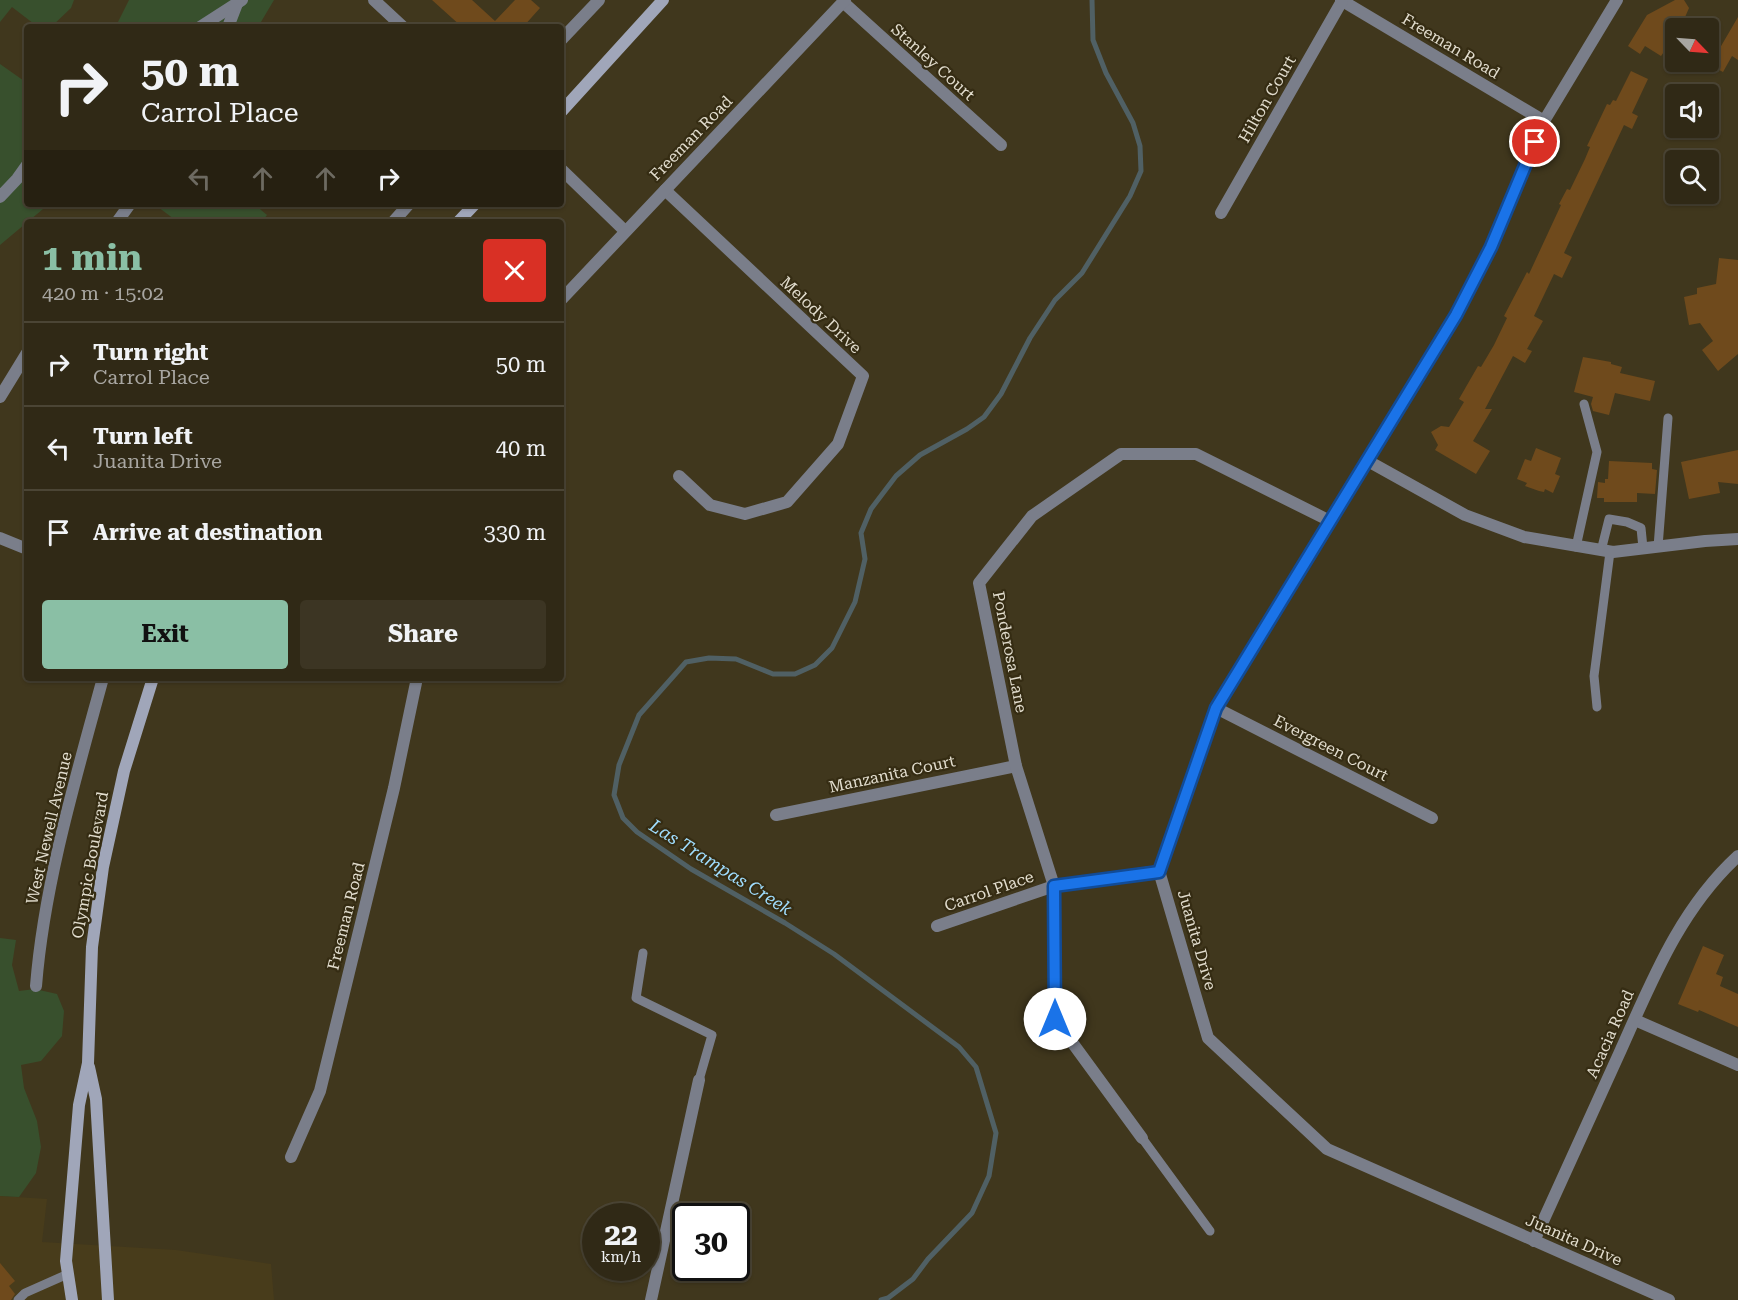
<!DOCTYPE html>
<html lang="en">
<head>
<meta charset="utf-8">
<style>
	body { margin:0; font-family:"Roboto Serif",serif; background:#3c3523; color:#f1f3f6; height:100vh; display:flex; flex-direction:column; font-size:22px; white-space:nowrap }
	* { box-sizing:border-box; margin:0 }
	p { font-size:20px; color:#a8a6a1 }
	.icon { flex:none; width:33px; height:33px; fill:none; stroke:currentColor; stroke-width:2; stroke-linecap:round; stroke-linejoin:round }
	.map { position:relative; flex:1; overflow:hidden }
	.panel { position:absolute; left:24px; top:219px; width:540px; height:462px; display:flex; flex-direction:column; background:#302916; border-radius:6px; box-shadow:0 2px 4px #0004,0 0 0 2px #4b4535 }
	.panel>* { flex:none }
	.guide { position:absolute; left:24px; top:24px; width:540px; height:183px; border-radius:6px; box-shadow:0 2px 4px #0004,0 0 0 2px #4b4535; background:#302916; color:#f1f3f6; overflow:hidden }
	.needle { width:39px; rotate:115deg }
	.controls { position:absolute; left:1665px; top:18px; display:grid; gap:12px }
	.controls a { display:grid; place-items:center; width:54px; height:54px; border-radius:6px; background:#302916; box-shadow:0 2px 4px #0004,0 0 0 2px #4b4535; font-size:30px }
	.speed { position:absolute; left:582px; top:1203px; display:flex; gap:12px; font-size:30px; font-weight:700; text-align:center }
	.speed>* { display:grid; place-content:center; width:78px; height:78px; border-radius:50%; background:#302916; box-shadow:0 2px 4px #0004,0 0 0 2px #4b4535; line-height:1 }
	.speed small { font-size:15px; font-weight:400 }
	.speed .limit { border:3px solid #111; border-radius:9px; background:#fff; color:#111 }
	.pin { position:absolute; display:grid; place-items:center; width:51px; height:51px; color:#fff; margin:-26px; border:3px solid #fff; border-radius:50%; box-shadow:0 2px 6px #0007 }
	.me { position:absolute; width:66px; margin:-33px; rotate:0deg; stroke-linejoin:round; filter:drop-shadow(0 0 4px #0008) }
	.turn { display:flex; align-items:center; gap:21px; height:126px; padding:0 18px; font-size:27px }
	.turn .icon { width:78px; height:78px; stroke-width:2.5 }
	.turn b { display:block; font-size:42px; line-height:51px }
	.lanes { display:flex; align-items:center; height:57px; padding:0 18px; background:#0003; justify-content:center; gap:30px; direction:ltr }
	.lanes .off { opacity:.35 }
	.round { display:grid; place-items:center; flex:none; width:63px; height:63px; border-radius:6px; background:#3c3523 }
	.summary { display:flex; align-items:center; justify-content:space-between; height:102px; padding:0 18px }
	h1 { font-size:36px; font-weight:700; line-height:45px; color:#8abfa5 }
	.cta { display:flex; gap:12px; margin-top:auto; padding:12px 18px }
	.cta a { flex:1; height:69px; border-radius:6px; background:#8abfa5; color:#111; font-size:24px; font-weight:700; line-height:69px; text-align:center }
	.cta a+a { background:#3c3523; color:#f1f3f6 }
	ul { padding:0; list-style:none }
	li { display:flex; align-items:center; gap:18px; height:84px; padding:0 18px; border-top:2px solid #4b4535 }
	li div { flex:1 }
	li b { display:block; font-size:22px }
	li em { font-style:normal }
	.map>svg:first-child { display:block }
	.built { fill:#483c1b }
	.green { fill:#38502d }
	.lines { fill:none; stroke-linecap:round; stroke-linejoin:round }
	.stream { stroke:#506064; stroke-width:5 }
	.building { fill:#6f4a1c }
	.lane { stroke:#7a7e8a; stroke-width:9 }
	.street { stroke:#7a7e8a; stroke-width:12 }
	.secondary { stroke:#a0a6b9; stroke-width:12 }
	.route-casing { stroke:#114b97; stroke-width:15 }
	.route { stroke:#1a73e8; stroke-width:10 }
	.labels { text-anchor:middle; dominant-baseline:central; stroke-width:4.5; stroke-linejoin:round; paint-order:stroke }
	.street-label { font-size:16px; fill:#e2ddce; stroke:#352c13 }
	.water-label { font-size:18px; font-style:italic; fill:#9fdcfd; stroke:#352c13 }
</style>
</head>
<body>
<div class="map">
<svg width="1738" height="1300" viewBox="0 0 1738 1300">
	<rect width="100%" height="100%" fill="#40371d"/>
	<path class="built" d="M0,1196L47,1199L42,1242L176,1250L271,1264L274,1300H0Z"/>
	<g class="green">
		<path d="M0,0H74L71,8L51,27H38L12,7L0,22Z"/>
		<path d="M129,0H274L258,27H114L117,24Z"/>
		<path d="M0,64L27,83V204H49L0,245Z"/>
		<path d="M154,204H254L267,215L262,222H178Z"/>
		<path d="M0,938L16,940L12,965L19,991L35,989L57,994L64,1011L62,1036L41,1061L21,1065L24,1088L37,1121L41,1147L36,1173L19,1197L0,1196Z"/>
	</g>
	<g class="lines">
		<path class="stream" d="M881,1300L888,1298L913,1279L928,1259L972,1213L989,1176L996,1133L976,1067L959,1047L834,954L785,923L691,869L637,832L623,818L614,795L619,765L639,715L686,662L709,658L736,659L773,674H795L815,665L832,648L855,602L865,559L861,533L871,509L896,476L920,455L967,429L984,417L1001,394L1030,338L1055,300L1082,273L1130,196L1141,171L1140,146L1133,123L1106,73L1093,40L1092,0"/>
	</g>
	<g class="building">
		<path d="M432,0H472L495,21L515,0H531L540,8L523,27H462Z"/>
		<path d="M1675,0H1684L1689,8L1682,24L1679,28H1676V35L1661,56L1645,46L1640,54L1628,46L1647,15Z"/>
		<path d="M1738,17V60L1732,56L1723,72L1710,65Z"/>
		<path d="M1631,71L1648,79L1632,113L1638,116L1632,129L1624,125L1564,253L1572,257L1562,278L1554,274L1534,316L1543,321L1527,349L1532,351L1525,363L1513,356L1485,409H1492L1473,441L1490,451L1476,474L1435,450L1438,445L1431,432L1441,426L1449,427L1464,402L1459,399L1478,366L1481,367L1494,345L1507,318L1504,316L1527,272L1529,274L1561,205L1559,204L1567,189L1570,190L1585,159L1590,147L1587,146L1607,104L1610,105L1613,100L1616,101Z"/>
		<path d="M1719,258L1738,260V354L1718,371L1702,350L1713,341L1700,323L1689,325L1684,297L1697,294V288L1716,284Z"/>
		<path d="M1583,357L1611,362V364L1622,367L1620,373L1655,381L1650,401L1615,393L1609,415L1593,411L1591,404L1593,397L1574,392Z"/>
		<path d="M1536,448L1561,458L1555,474L1560,476L1553,493L1545,489L1544,492L1539,491L1525,486L1527,483L1517,479L1525,459L1531,461Z"/>
		<path d="M1738,450V484L1718,482L1720,493L1689,499L1681,462Z"/>
		<path d="M1609,461L1652,463V469L1657,470L1655,494L1637,493V502H1604V498H1597L1598,482L1605,483V479H1608Z"/>
		<path d="M1703,946L1724,955L1716,974L1723,977L1720,986L1738,994V1027L1699,1010L1698,1012L1678,1004Z"/>
		<path d="M0,1263L15,1281L9,1286L15,1294L11,1300H0Z"/>
	</g>
	<g class="lines">
		<g class="lane">
			<path d="M1576,547L1597,452L1584,404"/>
			<path d="M1658,547L1668,418"/>
			<path d="M1601,551L1609,519L1627,522L1641,528L1643,548"/>
			<path d="M1597,707L1594,676L1610,552"/>
			<path d="M643,953L636,998L712,1035L699,1080"/>
			<path d="M1142,1138L1210,1231"/>
			<path d="M18,1300L25,1293L68,1274"/>
		</g>
		<g class="street">
			<path d="M374,0L403,27"/>
			<path d="M1341,0L1544,121"/>
			<path d="M1617,0L1544,121L1491,247L1456,315L1216,708L1159,871L1208,1038L1327,1149L1669,1300"/>
			<path d="M843,2L1001,145"/>
			<path d="M200,27L242,0"/>
			<path d="M228,27L238,1"/>
			<path d="M561,40L599,0"/>
			<path d="M561,169L625,231"/>
			<path d="M665,190L863,376L838,444L787,502L745,514L710,505L679,476"/>
			<path d="M0,197L17,179L27,165"/>
			<path d="M1221,213L1342,1"/>
			<path d="M117,222L130,204"/>
			<path d="M393,222L409,204"/>
			<path d="M561,300L845,0"/>
			<path d="M0,397L27,353"/>
			<path d="M1368,461L1465,515L1524,537L1613,552L1705,541L1738,539"/>
			<path d="M0,538L27,549"/>
			<path d="M1216,708L1432,818"/>
			<path d="M776,815L1016,766"/>
			<path d="M937,926L1054,886L1159,871"/>
			<path d="M36,986C44,884 76,777 103,678"/>
			<path d="M1635,1020L1738,1065"/>
			<path d="M1142,1138L1055,1019L1054,886L1016,766L979,583L1032,516L1121,454H1196L1330,521"/>
			<path d="M291,1157L320,1091L394,788L417,678"/>
			<path d="M1534,1241C1563,1178 1591,1116 1619,1054C1651,983 1679,910 1738,856"/>
			<path d="M651,1300L699,1080"/>
		</g>
		<g class="secondary">
			<path d="M561,112L663,0"/>
			<path d="M458,222L475,204"/>
			<path d="M89,1067L96,1099L108,1300"/>
			<path d="M72,1300L66,1261L79,1105L88,1063L92,947L103,867L124,771L153,678"/>
		</g>
	</g>
	<g class="lines">
		<defs>
			<path id="route" d="M1055,1019L1054,886L1159,872L1216,708L1456,315L1491,247L1535,142"/>
		</defs>
		<use href="#route" class="route-casing"/>
		<use href="#route" class="route"/>
	</g>
	<g class="labels">
		<g class="street-label">
			<text transform="translate(1451 46) rotate(31)">Freeman Road</text>
			<text transform="translate(933 62) rotate(42)">Stanley Court</text>
			<text transform="translate(1267 99) rotate(-60)">Hilton Court</text>
			<text transform="translate(691 138) rotate(-46)">Freeman Road</text>
			<text transform="translate(821 315) rotate(43)">Melody Drive</text>
			<text transform="translate(1010 652) rotate(79)">Ponderosa Lane</text>
			<text transform="translate(1331 748) rotate(27)">Evergreen Court</text>
			<text transform="translate(892 774) rotate(-12)">Manzanita Court</text>
			<text transform="translate(49 828) rotate(-77)">West Newell Avenue</text>
			<text transform="translate(90 865) rotate(-80)">Olympic Boulevard</text>
			<text transform="translate(989 891) rotate(-19)">Carrol Place</text>
			<text transform="translate(346 916) rotate(-76)">Freeman Road</text>
			<text transform="translate(1197 940) rotate(74)">Juanita Drive</text>
			<text transform="translate(1610 1034) rotate(-66)">Acacia Road</text>
			<text transform="translate(1574 1240) rotate(24)">Juanita Drive</text>
		</g>
		<g class="water-label">
			<text transform="translate(721 867) rotate(32)">Las Trampas Creek</text>
		</g>
	</g>
</svg>
<div class="controls">
<a><svg class="needle" viewBox="-14 -14 28 28"><path d="M0-13l5 13h-10z" fill="#e53935"/><path d="M0 13l5-13h-10z" fill="#a8a6a1"/></svg></a>
<a><svg class="icon" aria-label="sound" viewBox="0 0 24 24"><path d="M4 9h4l5-4v14l-5-4H4zM17 9q2 3 0 6"/></svg></a>
<a><svg class="icon" aria-label="search" viewBox="0 0 24 24"><circle cx="10" cy="10" r="6"/><path d="M15 15l6 6"/></svg></a>
</div>
<div class="speed"><div>22<small>km/h</small></div><div class="limit">30</div></div>
<div class="pin" style="left:1535px;top:142px;background:#d93025"><svg class="icon" aria-label="arrive" viewBox="0 0 24 24"><path d="M6 21V4h12l-3 4 3 4H6"/></svg></div>
<svg class="me" style="left:1055px;top:1019px" viewBox="-20 -20 40 40"><circle r="19" fill="#fff"/><path d="M0-13L10 11 0 6-10 11z" fill="#1a73e8"/></svg>
<div class="guide">
<div class="turn"><svg class="icon" aria-label="right" viewBox="0 0 24 24"><path d="M7 20v-9h11M14 6l5 5-5 5"/></svg><div><b>50 m</b>Carrol Place</div></div>
<div class="lanes"><svg class="icon off" aria-label="left" viewBox="0 0 24 24"><path d="M17 20v-9H6M10 6l-5 5 5 5"/></svg><svg class="icon off" aria-label="ahead" viewBox="0 0 24 24"><path d="M12 20V5M6 11l6-6 6 6"/></svg><svg class="icon off" aria-label="ahead" viewBox="0 0 24 24"><path d="M12 20V5M6 11l6-6 6 6"/></svg><svg class="icon" aria-label="right" viewBox="0 0 24 24"><path d="M7 20v-9h11M14 6l5 5-5 5"/></svg></div>
</div>
<section class="panel">
<div class="summary"><div><h1>1 min</h1><p>420 m · 15:02</p></div><a class="round" style="background:#d93025;color:#fff"><svg class="icon" aria-label="close" viewBox="0 0 24 24"><path d="M6 6l12 12M18 6L6 18"/></svg></a></div>
<ul>
<li><svg class="icon" aria-label="right" viewBox="0 0 24 24"><path d="M7 20v-9h11M14 6l5 5-5 5"/></svg><div><b>Turn right</b><p>Carrol Place</p></div><em>50 m</em></li>
<li><svg class="icon" aria-label="left" viewBox="0 0 24 24"><path d="M17 20v-9H6M10 6l-5 5 5 5"/></svg><div><b>Turn left</b><p>Juanita Drive</p></div><em>40 m</em></li>
<li><svg class="icon" aria-label="arrive" viewBox="0 0 24 24"><path d="M6 21V4h12l-3 4 3 4H6"/></svg><div><b>Arrive at destination</b></div><em>330 m</em></li>
</ul>
<div class="cta"><a>Exit</a><a>Share</a></div>
</section>
</div>
</body>
</html>
